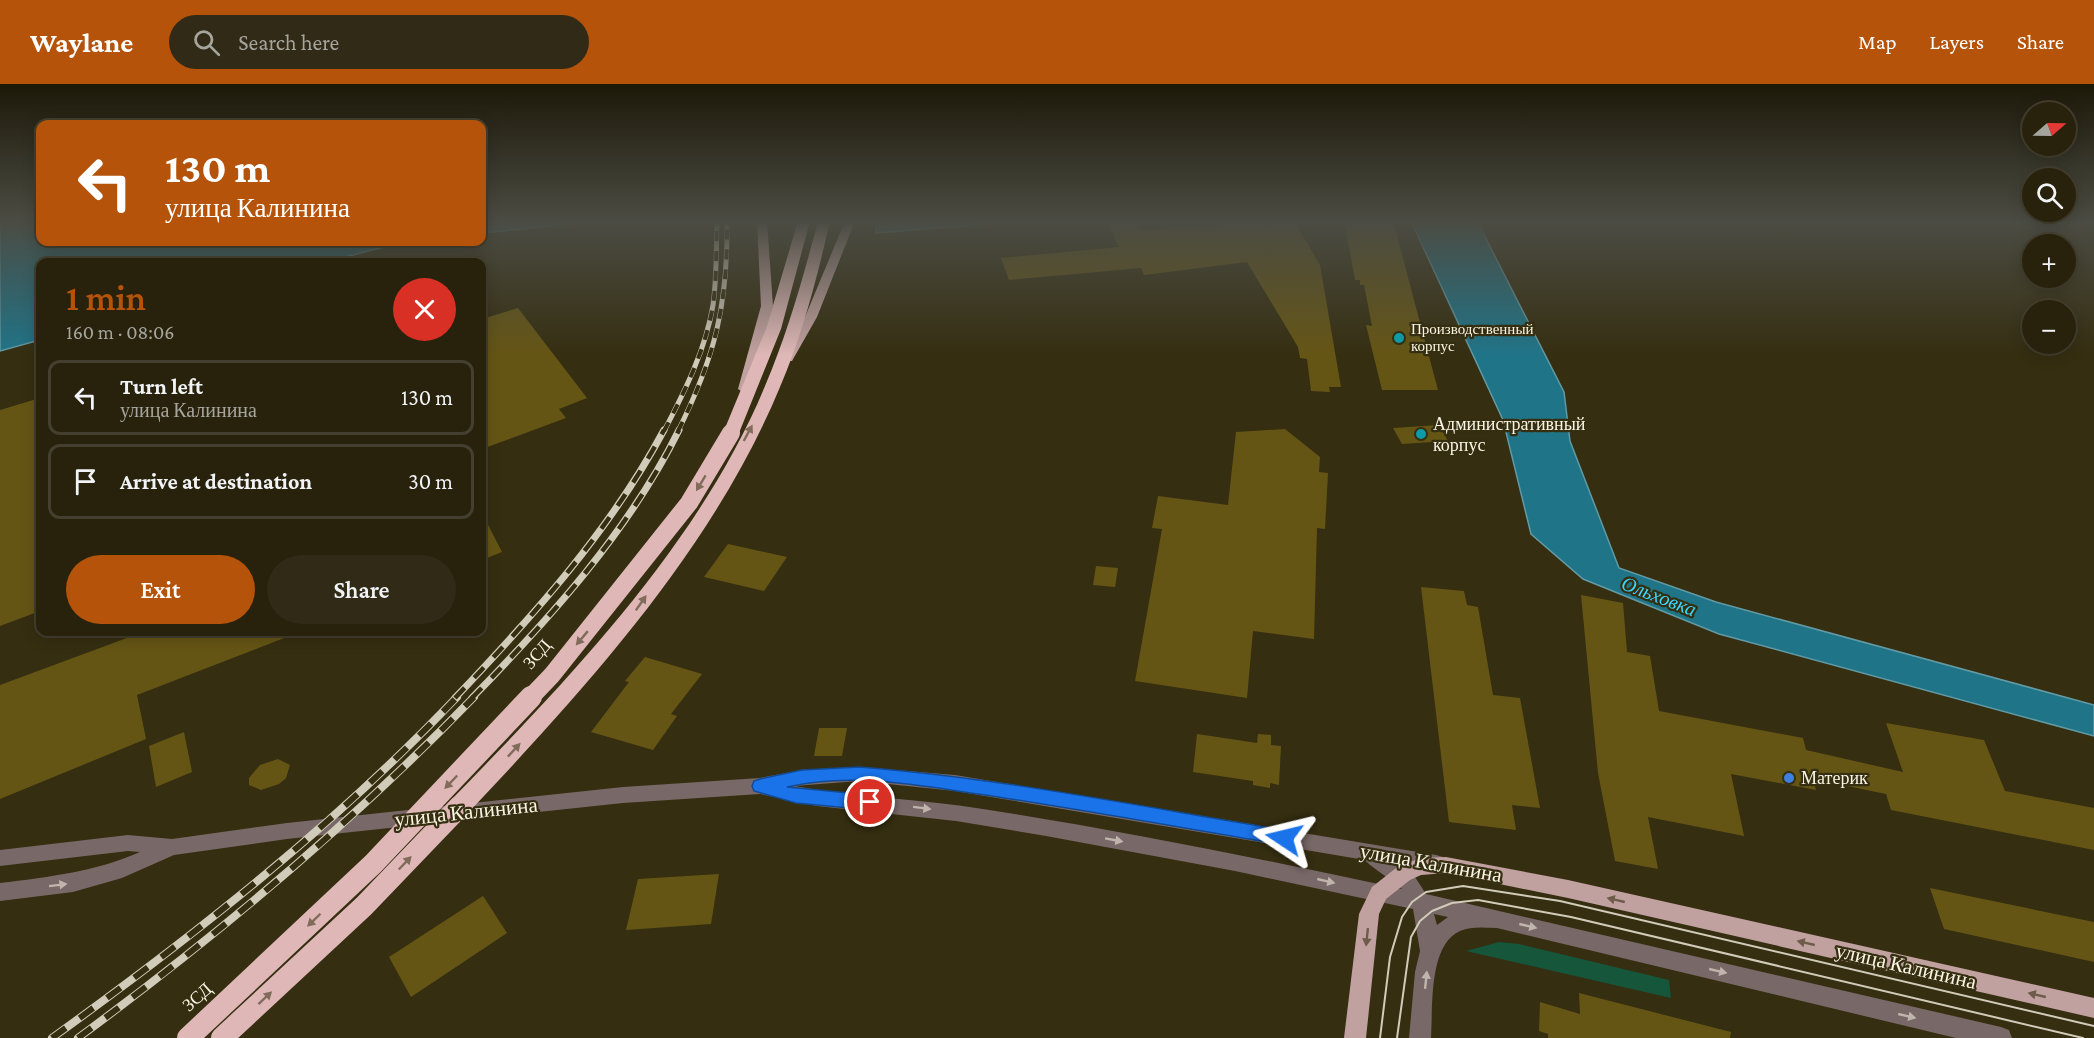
<!DOCTYPE html>
<html lang="en">
<head>
<meta charset="utf-8">
<style>
	body { margin:0; font-family:"Crimson Pro",serif; background:#302a16; color:#f1f3f6; height:100vh; display:flex; flex-direction:column; font-size:22px; white-space:nowrap }
	* { box-sizing:border-box; margin:0 }
	p { font-size:20px; color:#a5a49d }
	.icon { flex:none; width:33px; height:33px; fill:none; stroke:currentColor; stroke-width:2; stroke-linecap:round; stroke-linejoin:round }
	.map { position:relative; flex:1; overflow:hidden }
	.details { position:absolute; left:36px; top:174px; width:450px; height:378px; display:flex; flex-direction:column; background:#28220d; border-radius:12px; box-shadow:0 3px 15px #0003,0 0 0 2px #443f2e }
	.details>* { flex:none }
	.top-card { position:absolute; left:36px; top:36px; width:450px; height:126px; border-radius:12px; box-shadow:0 3px 15px #0003,0 0 0 2px #443f2e; background:#b45309; color:#fff; overflow:hidden }
	.needle { width:39px; rotate:70deg }
	.controls { position:absolute; left:2022px; top:18px; display:grid; gap:12px }
	.controls a { display:grid; place-items:center; width:54px; height:54px; border-radius:50%; background:#28220d; box-shadow:0 3px 15px #0003,0 0 0 2px #443f2e; font-size:30px }
	.pin { position:absolute; display:grid; place-items:center; width:51px; height:51px; color:#fff; margin:-26px; border:3px solid #fff; border-radius:50%; box-shadow:0 2px 6px #0007 }
	.me { position:absolute; width:66px; margin:-33px; rotate:280deg; stroke-linejoin:round; filter:drop-shadow(0 0 4px #0008) }
	.turn { display:flex; align-items:center; gap:21px; height:126px; padding:0 30px; font-size:27px }
	.turn .icon { width:78px; height:78px; stroke-width:2.5 }
	.turn b { display:block; font-size:42px; line-height:51px }
	.round { display:grid; place-items:center; flex:none; width:63px; height:63px; border-radius:32px; background:#302a16 }
	.summary { display:flex; align-items:center; justify-content:space-between; height:102px; padding:0 30px }
	h1 { font-size:36px; font-weight:600; line-height:45px; color:#b45309 }
	.cta { display:flex; gap:12px; margin-top:auto; padding:12px 30px }
	.cta a { flex:1; height:69px; border-radius:36px; background:#b45309; color:#fff; font-size:24px; font-weight:600; line-height:69px; text-align:center }
	.cta a+a { background:#302a16; color:#f1f3f6 }
	ul { padding:0; list-style:none }
	li { display:flex; align-items:center; gap:18px; height:75px; margin:0 12px 9px; padding:0 18px; border:3px solid #443f2e; border-radius:12px }
	li div { flex:1 }
	li b { display:block; font-size:22px }
	li em { font-style:normal }
	header { display:flex; align-items:center; gap:36px; box-sizing:border-box; height:84px; padding:0 30px; background:#b45309; color:#fff }
	header strong { font-size:28px }
	nav { display:flex; gap:33px; margin-inline-start:auto; font-size:21px }
	.search { width:420px; height:54px; background:#302a16; display:flex; align-items:center; gap:15px; box-sizing:border-box; padding:0 21px; border-radius:33px; color:#a5a49d; font-size:22px }
	.map>svg:first-child { display:block }
	.green { fill:#16563b }
	.water { fill:#207488; stroke:#619aa4; stroke-width:1.5 }
	.building { fill:#655515 }
	.lines { fill:none; stroke-linecap:round; stroke-linejoin:round }
	.minor { fill:#786867; fill-rule:evenodd }
	.major { fill:#c1a1a0; fill-rule:evenodd }
	.highway { fill:#deb7b6; fill-rule:evenodd }
	.tram { stroke:#d1ccb9; stroke-width:2 }
	.rail-far2-casing { stroke:#d1ccb9; stroke-width:5 }
	.rail-far1-casing { stroke:#d1ccb9; stroke-width:7 }
	.rail-casing { stroke:#d1ccb9; stroke-width:8 }
	.rail-far2 { stroke:#352e11; stroke-width:4; stroke-dasharray:10; stroke-linecap:butt }
	.rail-far1 { stroke:#352e11; stroke-width:4.5; stroke-dasharray:14; stroke-linecap:butt }
	.rail { stroke:#352e11; stroke-width:6; stroke-dasharray:17; stroke-linecap:butt }
	.highway-bridge-far1 { stroke:#deb7b6; stroke-width:18 }
	.highway-bridge { stroke:#deb7b6; stroke-width:22 }
	.oneway { fill:#816c5b }
	.oneway2 { fill:#bfb5ac }
	.oneway3 { fill:#6d5c4a }
	.route { fill:#1a73e8; stroke:#114b97; stroke-width:1.5 }
	.culture-dot { fill:#0f9aa8; stroke:#352e11; stroke-width:2 }
	.shop-dot { fill:#3f7fe0; stroke:#352e11; stroke-width:2 }
	.labels { text-anchor:middle; dominant-baseline:central; stroke-width:4.5; stroke-linejoin:round; paint-order:stroke }
	.far-poi-label { font-size:15px; fill:#f9f4e4; stroke:#352e11; text-anchor:start }
	.poi-label { font-size:18px; fill:#f9f4e4; stroke:#352e11; text-anchor:start }
	.street-label { font-size:18px; fill:#f9f4e4; stroke:#352e11 }
	.water-label { font-size:20px; font-style:italic; fill:#3ad7fb; stroke:#352e11 }
	.near-street-label { font-size:21px; fill:#f9f4e4; stroke:#352e11 }
</style>
</head>
<body>
<header>
<strong>Waylane</strong>
<div class="search"><svg class="icon" aria-label="search" viewBox="0 0 24 24"><circle cx="10" cy="10" r="6"/><path d="M15 15l6 6"/></svg>Search here</div>
<nav><a>Map</a><a>Layers</a><a>Share</a></nav>
</header>
<div class="map">
<svg width="2094" height="954" viewBox="0 0 2094 954">
	<rect width="100%" height="100%" fill="#352e11"/>
	<path class="green" d="M1499,858L1519,860L1669,896L1671,914L1466,867Z"/>
	<g class="water">
		<path d="M0,137H40V158H403L326,178H40V256L0,267Z"/>
		<path d="M482,137H600L482,149Z"/>
		<path d="M876,137H1029L876,149Z"/>
		<path d="M1411,137H1477L1564,308L1570,357L1619,484L1716,518L2094,621V652L1719,550L1583,495L1531,450L1503,336Z"/>
	</g>
	<g class="building">
		<path d="M1107,137H1137L1141,146L1223,140L1222,137H1294L1320,181L1341,303H1329L1330,308L1311,307L1307,275L1300,274L1298,263L1247,178L1144,191L1141,184L1009,196L1001,174L1119,163Z"/>
		<path d="M1344,137H1393L1438,306H1382L1366,241L1372,242L1364,201H1360V196H1355Z"/>
		<path d="M518,224L587,314L559,325L566,334L482,365V235Z"/>
		<path d="M40,314V527L0,542V326Z"/>
		<path d="M1439,341L1448,357L1402,360L1393,344Z"/>
		<path d="M1285,345L1320,373L1319,388L1328,389L1325,445L1317,444L1314,555L1253,547L1247,614L1135,597L1162,445L1152,444L1158,412L1228,421L1236,348Z"/>
		<path d="M482,429L502,468L482,476Z"/>
		<path d="M728,460L787,473L764,507L704,493Z"/>
		<path d="M1096,482L1118,484L1115,503L1093,501Z"/>
		<path d="M1421,503L1464,507L1467,521L1478,523L1493,611L1520,614L1540,724L1512,721L1516,746L1449,738Z"/>
		<path d="M1581,511L1623,519L1627,568L1650,572L1659,627L1803,654L1806,666L1903,688L1886,639L1984,656L2005,707L2094,724V766L1891,726L1886,710L1813,695L1816,706L1731,690L1744,752L1648,733L1658,785L1615,777L1598,689Z"/>
		<path d="M143,548L297,549L137,611L146,655L0,715V601Z"/>
		<path d="M645,573L702,590L671,630L677,632L653,666L591,648L629,598L625,597Z"/>
		<path d="M819,644H847L842,672H814Z"/>
		<path d="M184,648L192,688L156,703L149,662Z"/>
		<path d="M1197,650L1257,659L1258,650L1271,651V661L1281,662L1279,701L1270,699V704L1253,701V697L1193,688Z"/>
		<path d="M278,675L290,681L286,694L279,700L261,706L249,701V694L260,681Z"/>
		<path d="M719,790L711,840L626,846L638,795Z"/>
		<path d="M1930,804L2094,838V878L1944,845Z"/>
		<path d="M483,812L507,849L411,913L389,873Z"/>
		<path d="M1579,909L1731,948L1730,954H1548V950L1539,947L1540,918L1580,930Z"/>
	</g>
	<g class="lines">
		<path class="minor" d="M859,683L955,691L1436,771L1443,773L1446,779L1443,785L1436,787L1405,782L1415,793L1426,810L2001,943L2009,946L2012,954H1956L1497,844C1485,844 1472,842 1460,847C1428,861 1433,925 1431,954H1409L1415,888L1420,867L1413,825L1235,787L1046,752L956,737L817,722L760,710L623,719L287,755L174,771L122,794L73,808L0,817V799C48,793 95,788 140,768L128,767L0,782V766L128,751L172,755L287,739L623,703L760,694L802,686ZM859,697L955,707L1365,776C1369,782 1393,796 1402,805C1263,775 1123,747 983,725C920,715 856,713 794,702ZM1434,830L1448,833L1437,841Z"/>
		<g class="major">
			<path d="M757,137H767L773,222L750,305L744,309L738,305L761,222Z"/>
			<path d="M845,137H855L817,233L792,277H784L782,274L805,233Z"/>
			<path d="M1446,773L1568,796L2094,914V934L1568,814L1446,789L1421,791L1410,796L1386,815L1379,830L1366,954H1344L1359,830L1372,803L1396,784L1420,774Z"/>
		</g>
		<g class="highway">
			<path d="M798,137H810L781,245L739,349L737,352H725L723,349L766,245Z"/>
			<path d="M818,137H830C817,194 803,249 780,303C713,465 586,604 467,730L459,732L451,730L448,723L451,716C568,596 700,459 765,302C788,248 803,194 818,137Z"/>
		</g>
		<g class="tram">
			<path d="M1380,954L1390,873L1402,833L1412,818L1426,808L1463,802L1560,817L2094,942"/>
			<path d="M1397,954L1411,853L1420,837L1432,827L1452,819L1478,816L1571,833L2083,954"/>
		</g>
		<defs>
			<g id="rail-far2">
				<path d="M664,347C684,309 706,265 713,221C717,193 716,165 717,137"/>
				<path d="M678,347C715,273 728,221 727,137"/>
			</g>
			<g id="rail-far1">
				<path d="M455,614C533,532 610,447 664,346"/>
				<path d="M472,614C550,534 629,447 679,346"/>
			</g>
			<g id="rail">
				<path d="M52,954C195,851 335,741 457,613"/>
				<path d="M78,954C218,851 353,738 474,613"/>
			</g>
		</defs>
		<use href="#rail-far2" class="rail-far2-casing"/>
		<use href="#rail-far1" class="rail-far1-casing"/>
		<use href="#rail" class="rail-casing"/>
		<use href="#rail-far2" class="rail-far2"/>
		<use href="#rail-far1" class="rail-far1"/>
		<use href="#rail" class="rail"/>
		<path class="highway-bridge-far1" d="M530,614L552,591L689,419L731,349"/>
		<g class="highway-bridge">
			<path d="M188,954L373,780L531,613"/>
			<path d="M222,954L364,822L459,723"/>
		</g>
	</g>
	<defs><path id="oneway-solid" d="M-6-.8H1V-3.2L6.5 0L1 3.2V.8H-6Z" transform="scale(1.5)"/></defs>
	<g class="oneway">
		<use href="#oneway-solid" transform="translate(748 349) rotate(-62)"/>
		<use href="#oneway-solid" transform="translate(701 399) rotate(121)"/>
		<use href="#oneway-solid" transform="translate(641 519) rotate(-55)"/>
		<use href="#oneway-solid" transform="translate(582 554) rotate(130)"/>
		<use href="#oneway-solid" transform="translate(514 666) rotate(-47)"/>
		<use href="#oneway-solid" transform="translate(451 698) rotate(134)"/>
		<use href="#oneway-solid" transform="translate(405 779) rotate(-46)"/>
		<use href="#oneway-solid" transform="translate(314 836) rotate(136)"/>
		<use href="#oneway-solid" transform="translate(265 914) rotate(-43)"/>
	</g>
	<g class="oneway2">
		<use href="#oneway-solid" transform="translate(922 724) rotate(7)"/>
		<use href="#oneway-solid" transform="translate(1114 756) rotate(10)"/>
		<use href="#oneway-solid" transform="translate(1326 797) rotate(13)"/>
		<use href="#oneway-solid" transform="translate(58 801) rotate(-7)"/>
		<use href="#oneway-solid" transform="translate(1528 842) rotate(13)"/>
		<use href="#oneway-solid" transform="translate(1718 887) rotate(13)"/>
		<use href="#oneway-solid" transform="translate(1426 896) rotate(-84)"/>
		<use href="#oneway-solid" transform="translate(1907 932) rotate(13)"/>
	</g>
	<g class="oneway3">
		<use href="#oneway-solid" transform="translate(1616 816) rotate(-167)"/>
		<use href="#oneway-solid" transform="translate(1367 853) rotate(96)"/>
		<use href="#oneway-solid" transform="translate(1806 859) rotate(-167)"/>
		<use href="#oneway-solid" transform="translate(2037 911) rotate(-167)"/>
	</g>
	<linearGradient id="sky" x2="0" y2="1"><stop stop-color="#1d1909"/><stop offset="0.51" stop-color="#4b4c43"/><stop offset="1" stop-color="#4b4c43" stop-opacity="0"/></linearGradient>
	<rect width="2094" height="271" fill="url(#sky)"/>
	<path class="route" d="M859,683C1001,694 1143,723 1284,746L1290,749L1293,754L1290,759L1284,761C1182,744 1080,725 978,710C916,701 850,688 787,703L870,711L876,714L878,718L876,723L870,726L796,719L754,707L752,702L754,697L760,695L802,686Z"/>
	<g class="culture-dot">
		<circle cx="1399" cy="254" r="6"/>
		<circle cx="1421" cy="350" r="6"/>
	</g>
	<circle class="shop-dot" cx="1789" cy="694" r="6"/>
	<g class="labels">
		<g class="far-poi-label">
			<text x="1411" y="245">Производственный<tspan x="1411" dy="17">корпус</tspan></text>
		</g>
		<g class="poi-label">
			<text x="1433" y="340">Административный<tspan x="1433" dy="21">корпус</tspan></text>
			<text x="1801" y="694">Материк</text>
		</g>
		<g class="street-label">
			<text transform="translate(537 570) rotate(-49)">ЗСД</text>
			<text transform="translate(197 913) rotate(-42)">ЗСД</text>
		</g>
		<g class="water-label">
			<text transform="translate(1659 512) rotate(21)">Ольховка</text>
		</g>
		<g class="near-street-label">
			<text transform="translate(466 728) rotate(-6)">улица Калинина</text>
			<text transform="translate(1431 779) rotate(10)">улица Калинина</text>
			<text transform="translate(1906 882) rotate(13)">улица Калинина</text>
		</g>
	</g>
</svg>
<div class="controls">
<a><svg class="needle" viewBox="-14 -14 28 28"><path d="M0-13l5 13h-10z" fill="#e53935"/><path d="M0 13l5-13h-10z" fill="#a5a49d"/></svg></a>
<a><svg class="icon" aria-label="search" viewBox="0 0 24 24"><circle cx="10" cy="10" r="6"/><path d="M15 15l6 6"/></svg></a>
<a>+</a>
<a>−</a>
</div>
<div class="pin" style="left:870px;top:718px;background:#d93025"><svg class="icon" aria-label="arrive" viewBox="0 0 24 24"><path d="M6 21V4h12l-3 4 3 4H6"/></svg></div>
<svg class="me" style="left:1284px;top:754px" viewBox="-20 -20 40 40"><path d="M0-17L14 15 0 8-14 15z" fill="#1a73e8" stroke="#fff" stroke-width="4"/></svg>
<div class="top-card">
<div class="turn"><svg class="icon" aria-label="left" viewBox="0 0 24 24"><path d="M17 20v-9H6M10 6l-5 5 5 5"/></svg><div><b>130 m</b>улица Калинина</div></div>
</div>
<section class="details">
<div class="summary"><div><h1>1 min</h1><p>160 m · 08:06</p></div><a class="round" style="background:#d93025;color:#fff"><svg class="icon" aria-label="close" viewBox="0 0 24 24"><path d="M6 6l12 12M18 6L6 18"/></svg></a></div>
<ul>
<li><svg class="icon" aria-label="left" viewBox="0 0 24 24"><path d="M17 20v-9H6M10 6l-5 5 5 5"/></svg><div><b>Turn left</b><p>улица Калинина</p></div><em>130 m</em></li>
<li><svg class="icon" aria-label="arrive" viewBox="0 0 24 24"><path d="M6 21V4h12l-3 4 3 4H6"/></svg><div><b>Arrive at destination</b></div><em>30 m</em></li>
</ul>
<div class="cta"><a>Exit</a><a>Share</a></div>
</section>
</div>
</body>
</html>
